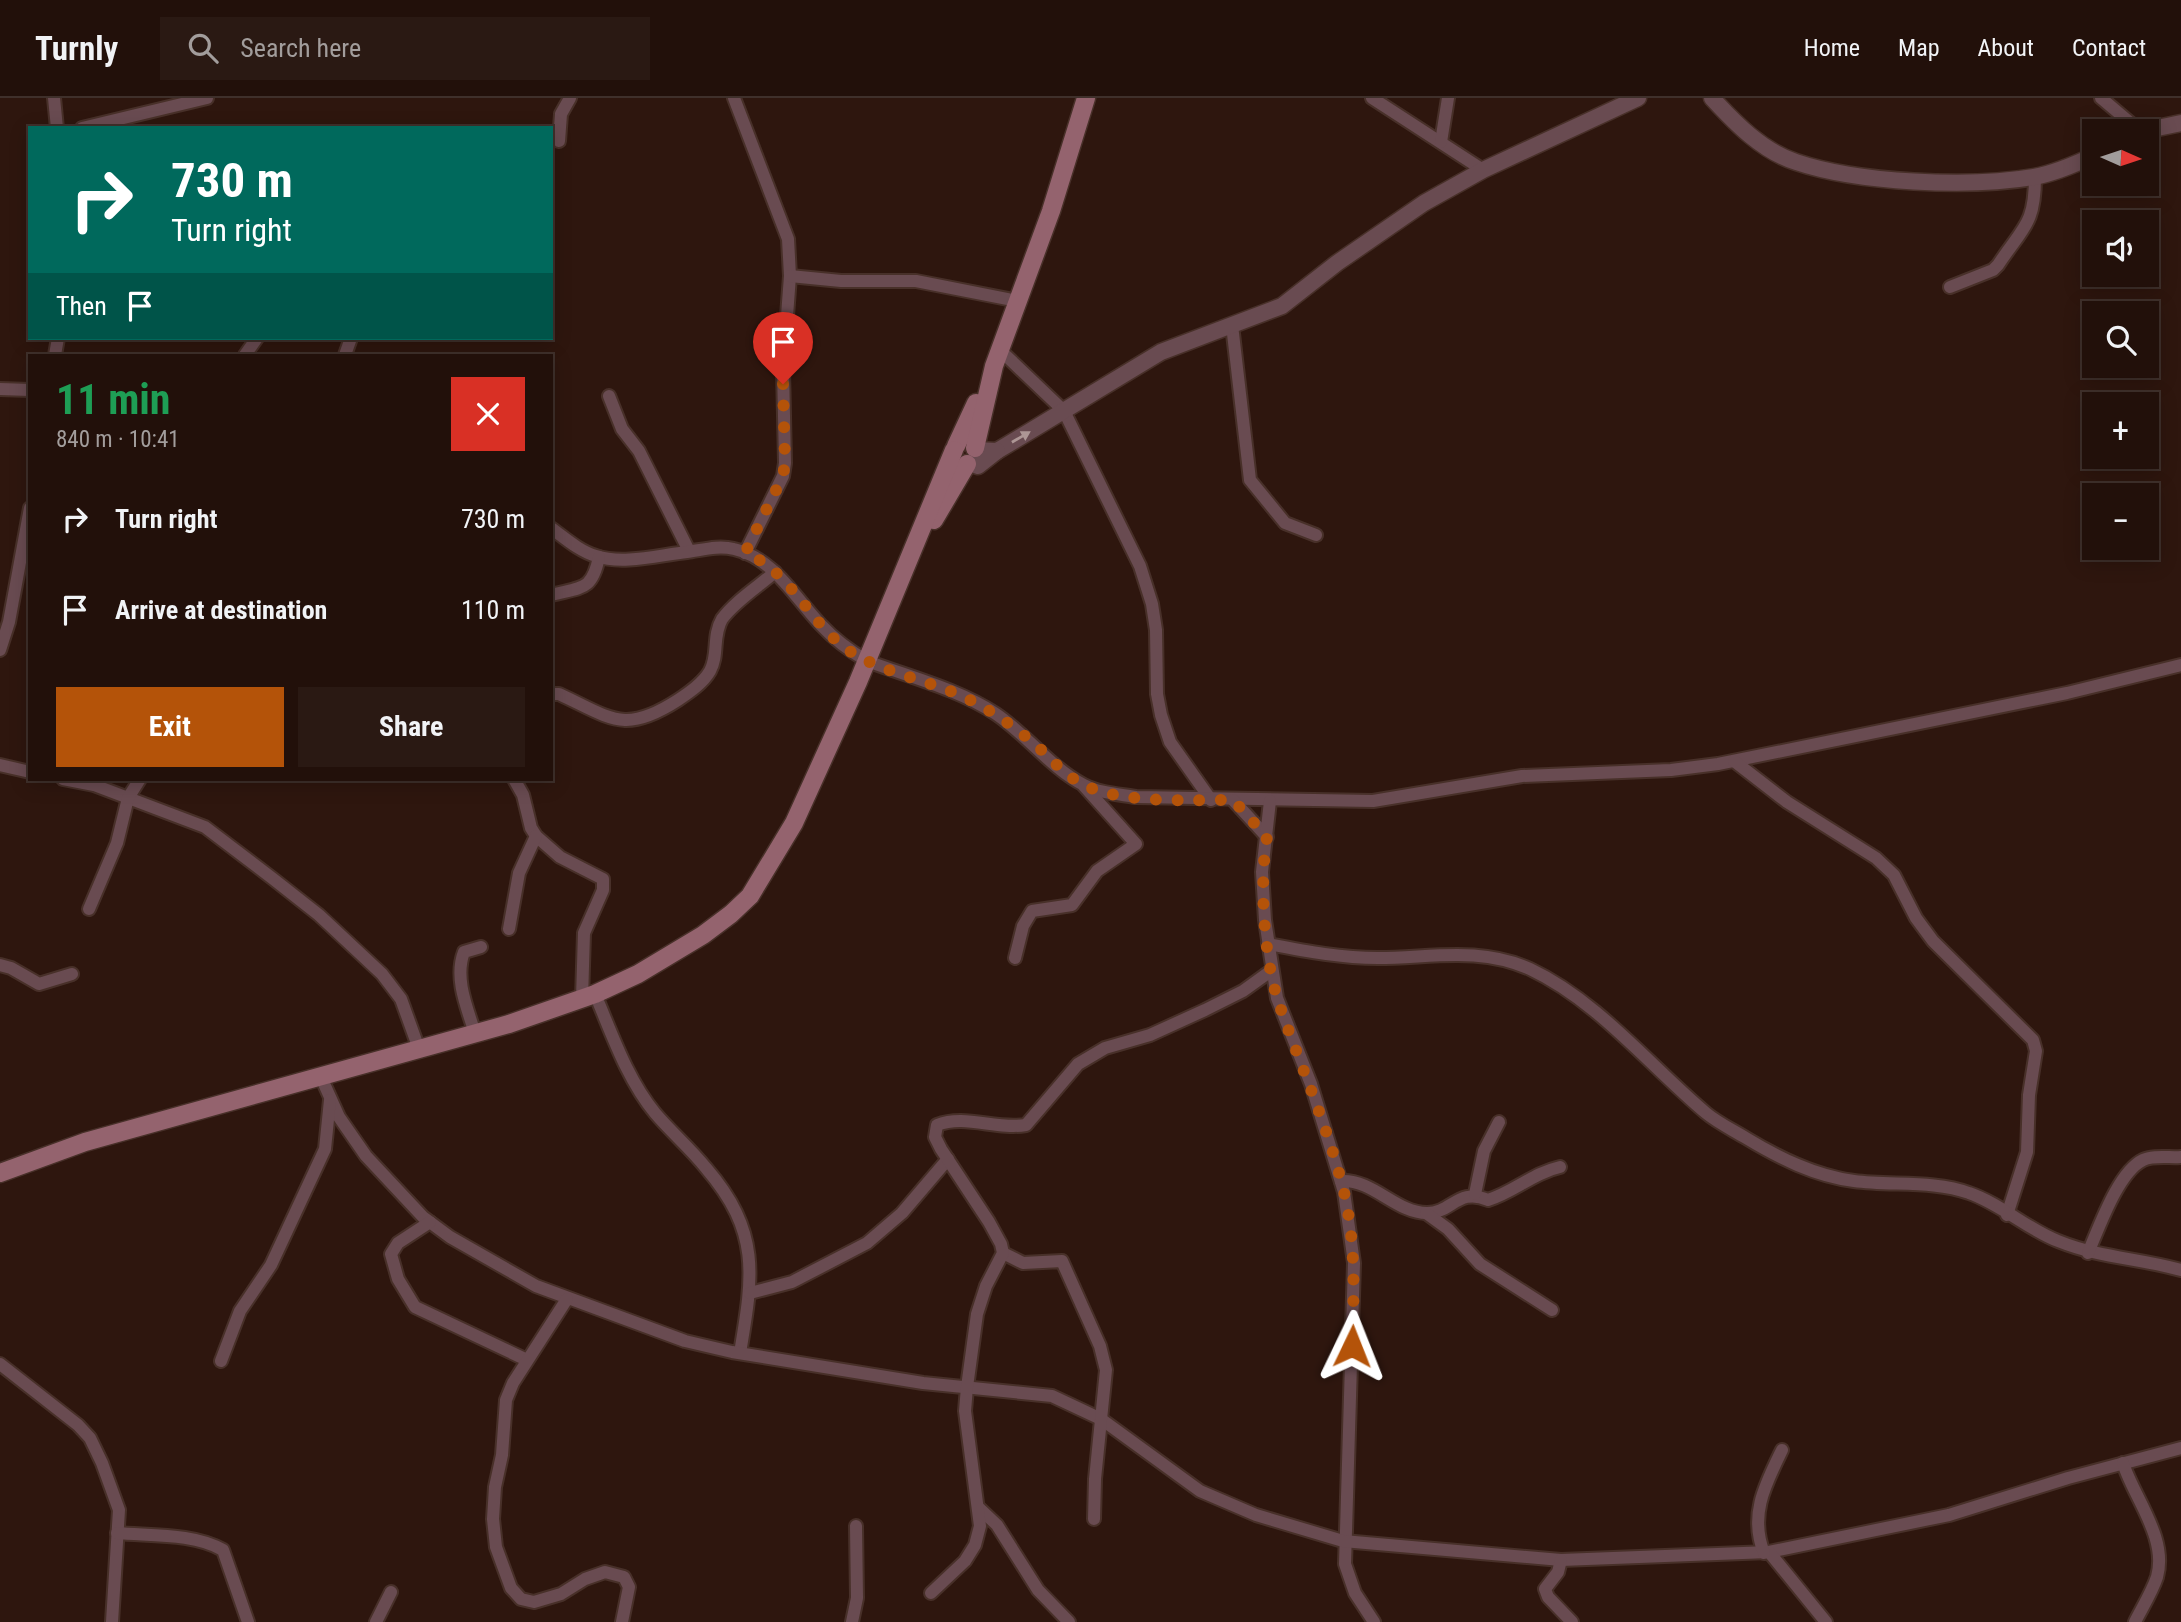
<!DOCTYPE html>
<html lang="en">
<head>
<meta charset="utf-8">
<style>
	body { margin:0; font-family:"Roboto Condensed",sans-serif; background:#2a1913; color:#f1f3f6; height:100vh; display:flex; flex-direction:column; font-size:26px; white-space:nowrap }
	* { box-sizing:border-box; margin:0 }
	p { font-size:23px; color:#a29d9c }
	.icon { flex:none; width:38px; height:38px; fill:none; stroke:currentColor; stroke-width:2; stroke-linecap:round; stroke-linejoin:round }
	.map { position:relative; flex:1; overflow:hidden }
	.side { position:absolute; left:28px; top:256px; width:525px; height:427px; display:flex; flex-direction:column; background:#22100a; border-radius:0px; box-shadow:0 4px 18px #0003,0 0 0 2px #3f302b }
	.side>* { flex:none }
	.guide { position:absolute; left:28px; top:28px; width:525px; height:214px; border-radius:0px; box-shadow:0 4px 18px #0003,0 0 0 2px #3f302b; background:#00695c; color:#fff; overflow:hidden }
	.needle { width:46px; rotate:93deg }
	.fabs { position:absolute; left:2082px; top:21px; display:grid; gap:14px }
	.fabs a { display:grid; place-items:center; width:77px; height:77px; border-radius:0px; background:#22100a; box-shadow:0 4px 18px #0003,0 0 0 2px #3f302b; font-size:35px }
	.pin { position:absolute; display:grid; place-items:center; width:60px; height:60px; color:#fff; margin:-72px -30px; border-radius:50% 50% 50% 0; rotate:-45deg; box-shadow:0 0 7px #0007 }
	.pin .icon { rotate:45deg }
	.me { position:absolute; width:77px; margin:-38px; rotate:2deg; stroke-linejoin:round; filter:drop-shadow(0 0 5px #0008) }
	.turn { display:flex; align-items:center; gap:24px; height:147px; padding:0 28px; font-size:32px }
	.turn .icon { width:91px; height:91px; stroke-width:2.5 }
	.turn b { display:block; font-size:49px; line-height:60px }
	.then { display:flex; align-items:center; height:66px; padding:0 28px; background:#0003; gap:14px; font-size:26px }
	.round { display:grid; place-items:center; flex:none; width:74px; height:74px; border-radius:0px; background:#2a1913 }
	.head { display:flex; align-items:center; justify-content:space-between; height:119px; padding:0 28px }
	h1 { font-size:42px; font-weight:700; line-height:52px; color:#1e9e55 }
	.action { display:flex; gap:14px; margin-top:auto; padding:14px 28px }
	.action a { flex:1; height:80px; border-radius:0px; background:#b45309; color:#fff; font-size:28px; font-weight:700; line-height:80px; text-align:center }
	.action a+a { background:#2a1913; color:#f1f3f6 }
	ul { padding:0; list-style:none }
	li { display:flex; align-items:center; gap:21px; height:91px; padding:0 28px }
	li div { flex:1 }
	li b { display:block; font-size:26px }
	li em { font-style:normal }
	header { display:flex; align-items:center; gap:42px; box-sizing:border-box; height:98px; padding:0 35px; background:#22100a; border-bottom:2px solid #3f302b }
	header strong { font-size:33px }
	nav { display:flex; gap:38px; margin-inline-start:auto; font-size:24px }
	.search { width:490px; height:63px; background:#2a1913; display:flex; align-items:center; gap:18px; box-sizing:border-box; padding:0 24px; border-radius:0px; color:#a29d9c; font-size:26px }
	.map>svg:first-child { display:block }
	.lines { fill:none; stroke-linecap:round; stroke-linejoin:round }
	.minor-casing { stroke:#483029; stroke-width:16 }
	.tertiary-casing { stroke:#483029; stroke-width:19 }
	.secondary-casing { stroke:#483029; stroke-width:21 }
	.minor { stroke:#694b51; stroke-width:12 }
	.tertiary { stroke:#694b51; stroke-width:16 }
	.secondary { stroke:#94636e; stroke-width:18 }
	.oneway { fill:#ad9695 }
	.route { stroke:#b45309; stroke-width:12; stroke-dasharray:0 21.6 }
</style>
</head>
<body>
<header>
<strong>Turnly</strong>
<div class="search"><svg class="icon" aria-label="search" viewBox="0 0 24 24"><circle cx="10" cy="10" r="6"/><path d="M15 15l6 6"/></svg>Search here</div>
<nav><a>Home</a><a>Map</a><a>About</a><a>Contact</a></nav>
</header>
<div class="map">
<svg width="2181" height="1524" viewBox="0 0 2181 1524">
	<rect width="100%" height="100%" fill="#2e160e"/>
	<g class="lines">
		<defs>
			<g id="minor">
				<path d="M54,0L57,30"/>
				<path d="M734,0L788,141L790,178L783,271L785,365L783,378L745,455"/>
				<path d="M1372,0L1483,72"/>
				<path d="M2101,0L2140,33"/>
				<path d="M82,30L207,0"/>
				<path d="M559,43L561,16L570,0"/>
				<path d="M1441,44L1448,0"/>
				<path d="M790,178L841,183H916L1018,203"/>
				<path d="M1950,189L1993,172L1998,167C2023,129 2035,127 2035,79"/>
				<path d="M1232,227L1250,382L1285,425L1316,437"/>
				<path d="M1000,252L1064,313L1140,468L1152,506L1156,532L1157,596L1161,617L1170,644L1211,702"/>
				<path d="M55,257L58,240"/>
				<path d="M245,257L257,240"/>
				<path d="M345,257L351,240"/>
				<path d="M0,291L30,292"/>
				<path d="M609,298L622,331L639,353L689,453"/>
				<path d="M551,430C565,440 579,453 596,458C623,467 659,457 687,454C702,452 718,447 734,451C774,460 795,500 821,527C835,542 850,553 867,563C910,579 958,591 996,616C1027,637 1051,670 1084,687C1099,695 1118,696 1136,699L1373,703L1522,678L1671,672L1718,666L2067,595L2181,567"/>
				<path d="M551,497C582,489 592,493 599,459"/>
				<path d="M0,552L9,524L30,410"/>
				<path d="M551,596H559C611,620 624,637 678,602C690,594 703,585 710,573C719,557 712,538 722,521C735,503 759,488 775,474"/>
				<path d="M1734,663L1787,704L1876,760L1894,777L1916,820L1933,843L2033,942L2036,953L2029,997L2027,1054L2007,1117"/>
				<path d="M0,667L30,674"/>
				<path d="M63,681L94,687L205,729L272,780L319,817L382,876L401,901L419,951"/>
				<path d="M514,681L523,697L531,730L536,738L560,759L603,781V792L584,835L582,901"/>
				<path d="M1233,702L1267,739"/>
				<path d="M1270,703L1262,774L1265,822L1277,900L1311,986L1344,1094L1354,1165L1345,1466L1355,1495L1374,1524"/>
				<path d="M89,811L117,745L128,700L140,681"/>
				<path d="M509,831L519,775L536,738"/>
				<path d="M1268,846C1305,853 1341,860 1378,860C1430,860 1479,848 1530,871C1598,903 1649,967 1706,1015C1718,1025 1733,1032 1746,1040C1779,1060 1815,1078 1854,1083C1891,1088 1934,1082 1969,1095C2001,1106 2027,1131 2058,1143C2100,1160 2138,1160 2181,1172"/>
				<path d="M1015,860L1023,828L1032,813L1072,807L1097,773L1136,746L1084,688"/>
				<path d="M0,867L11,870L39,886L72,876"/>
				<path d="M595,896C612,936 627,981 655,1015C671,1034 690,1050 706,1070C761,1134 753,1178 740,1255"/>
				<path d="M475,935C467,910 454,880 464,854L481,849"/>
				<path d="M321,979L339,1019L366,1058L423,1119L450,1139L536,1188L685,1243L732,1254L923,1285L1052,1298L1101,1321L1200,1393L1256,1417L1343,1443L1561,1462L1769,1454L1949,1417L2068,1380L2181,1350"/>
				<path d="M1341,1083C1373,1081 1396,1115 1427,1115C1452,1115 1458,1089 1488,1102C1514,1094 1533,1075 1560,1069"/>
				<path d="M1475,1096L1484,1053L1499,1024"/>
				<path d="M1426,1115L1448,1131L1480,1166L1552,1212"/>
				<path d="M430,1124L398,1145L391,1156L398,1181L415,1209L527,1262"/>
				<path d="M1003,1155L1023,1165L1062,1163L1100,1248L1106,1272L1095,1381L1094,1421"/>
				<path d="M2088,1155C2099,1130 2118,1074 2143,1062C2153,1057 2170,1060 2181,1059"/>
				<path d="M750,1195L792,1184L867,1145L902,1115L948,1061"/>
				<path d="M567,1201L513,1285L506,1302L502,1357L495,1389L493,1421L496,1449L511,1490L521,1501L534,1504L561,1496L585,1481L605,1474L624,1479L629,1489L622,1524"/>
				<path d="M221,1263L240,1213L271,1167L325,1051L330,1002"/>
				<path d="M0,1266L78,1327L90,1340L102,1365L119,1412L112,1524"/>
				<path d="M2123,1365C2134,1400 2168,1440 2157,1479C2152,1494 2142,1510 2135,1524"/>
				<path d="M978,1409L997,1427L1038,1492L1069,1524"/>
				<path d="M117,1435C150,1438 194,1435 223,1452L248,1524"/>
				<path d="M1769,1454L1826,1524"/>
				<path d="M1764,1455C1749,1417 1765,1387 1782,1352"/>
				<path d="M1561,1462L1558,1474L1545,1491L1548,1499L1572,1524"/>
				<path d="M931,1495L965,1463L975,1447L980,1428L965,1313L967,1289L977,1216L986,1188L1003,1155L1001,1146L989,1124L941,1051L935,1039L937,1027C965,1016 996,1032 1026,1027L1078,966L1105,950L1150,937L1205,912L1243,893L1272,872"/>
				<path d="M376,1524L391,1494"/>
				<path d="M852,1524L857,1500L856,1428"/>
			</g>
			<g id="tertiary">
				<path d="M1712,0C1735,25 1762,53 1796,64C1858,85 1969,90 2034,79C2055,75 2076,66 2095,57"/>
				<path d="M2143,33L2181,25"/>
				<path d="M975,352L997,353L1161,254L1282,208L1337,165L1424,105L1483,72L1638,0"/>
				<path d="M970,365L978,368L997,353"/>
			</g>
			<g id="secondary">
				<path d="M956,348L976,305"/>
				<path d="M975,350L994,268L1051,113L1086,0"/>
				<path d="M934,422L967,366"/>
				<path d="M0,1075L85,1044L509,926L595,896L638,876L703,837L731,816L750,798L794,725L858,584L954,352"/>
			</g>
		</defs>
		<use href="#minor" class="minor-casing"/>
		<use href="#tertiary" class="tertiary-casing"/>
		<use href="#secondary" class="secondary-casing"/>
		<use href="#minor" class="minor"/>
		<use href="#tertiary" class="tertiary"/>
		<use href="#secondary" class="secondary"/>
	</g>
	<defs><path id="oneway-solid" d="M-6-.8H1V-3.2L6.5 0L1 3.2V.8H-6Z" transform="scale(1.75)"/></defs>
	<use class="oneway" href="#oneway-solid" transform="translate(1021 339) rotate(-30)"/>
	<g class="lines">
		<path class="route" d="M783,286L785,365L783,378L745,455C786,470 807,518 840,546C875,574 922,580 962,598C989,611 1014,628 1037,648C1053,662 1066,679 1086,688C1126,706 1190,702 1233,702L1267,739C1259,785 1264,859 1278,903C1300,967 1328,1028 1344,1094C1356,1146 1354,1196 1352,1248"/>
	</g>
</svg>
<div class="fabs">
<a><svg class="needle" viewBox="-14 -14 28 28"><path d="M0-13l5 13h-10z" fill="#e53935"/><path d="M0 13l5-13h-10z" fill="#a29d9c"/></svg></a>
<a><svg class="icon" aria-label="sound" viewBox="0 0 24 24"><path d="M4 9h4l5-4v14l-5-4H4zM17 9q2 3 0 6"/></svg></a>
<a><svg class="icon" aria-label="search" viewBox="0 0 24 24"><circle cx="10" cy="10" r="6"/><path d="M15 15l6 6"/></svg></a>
<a>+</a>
<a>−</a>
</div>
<div class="pin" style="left:783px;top:286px;background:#d93025"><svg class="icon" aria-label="arrive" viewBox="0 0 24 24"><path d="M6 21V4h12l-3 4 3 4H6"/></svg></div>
<svg class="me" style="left:1352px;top:1248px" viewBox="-20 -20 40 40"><path d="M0-17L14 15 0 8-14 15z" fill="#b45309" stroke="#fff" stroke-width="4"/></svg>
<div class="guide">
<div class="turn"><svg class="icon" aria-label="right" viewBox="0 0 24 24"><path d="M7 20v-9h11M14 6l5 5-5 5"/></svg><div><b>730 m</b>Turn right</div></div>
<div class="then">Then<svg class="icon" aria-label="arrive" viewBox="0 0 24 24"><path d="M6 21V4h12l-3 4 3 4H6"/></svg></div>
</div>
<section class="side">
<div class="head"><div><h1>11 min</h1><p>840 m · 10:41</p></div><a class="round" style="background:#d93025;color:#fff"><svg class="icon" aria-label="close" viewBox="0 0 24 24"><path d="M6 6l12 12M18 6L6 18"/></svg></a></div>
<ul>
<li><svg class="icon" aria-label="right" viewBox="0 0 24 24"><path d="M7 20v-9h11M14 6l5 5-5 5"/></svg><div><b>Turn right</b></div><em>730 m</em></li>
<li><svg class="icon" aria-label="arrive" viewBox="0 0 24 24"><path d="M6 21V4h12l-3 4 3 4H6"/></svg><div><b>Arrive at destination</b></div><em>110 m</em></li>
</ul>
<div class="action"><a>Exit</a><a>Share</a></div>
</section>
</div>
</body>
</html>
